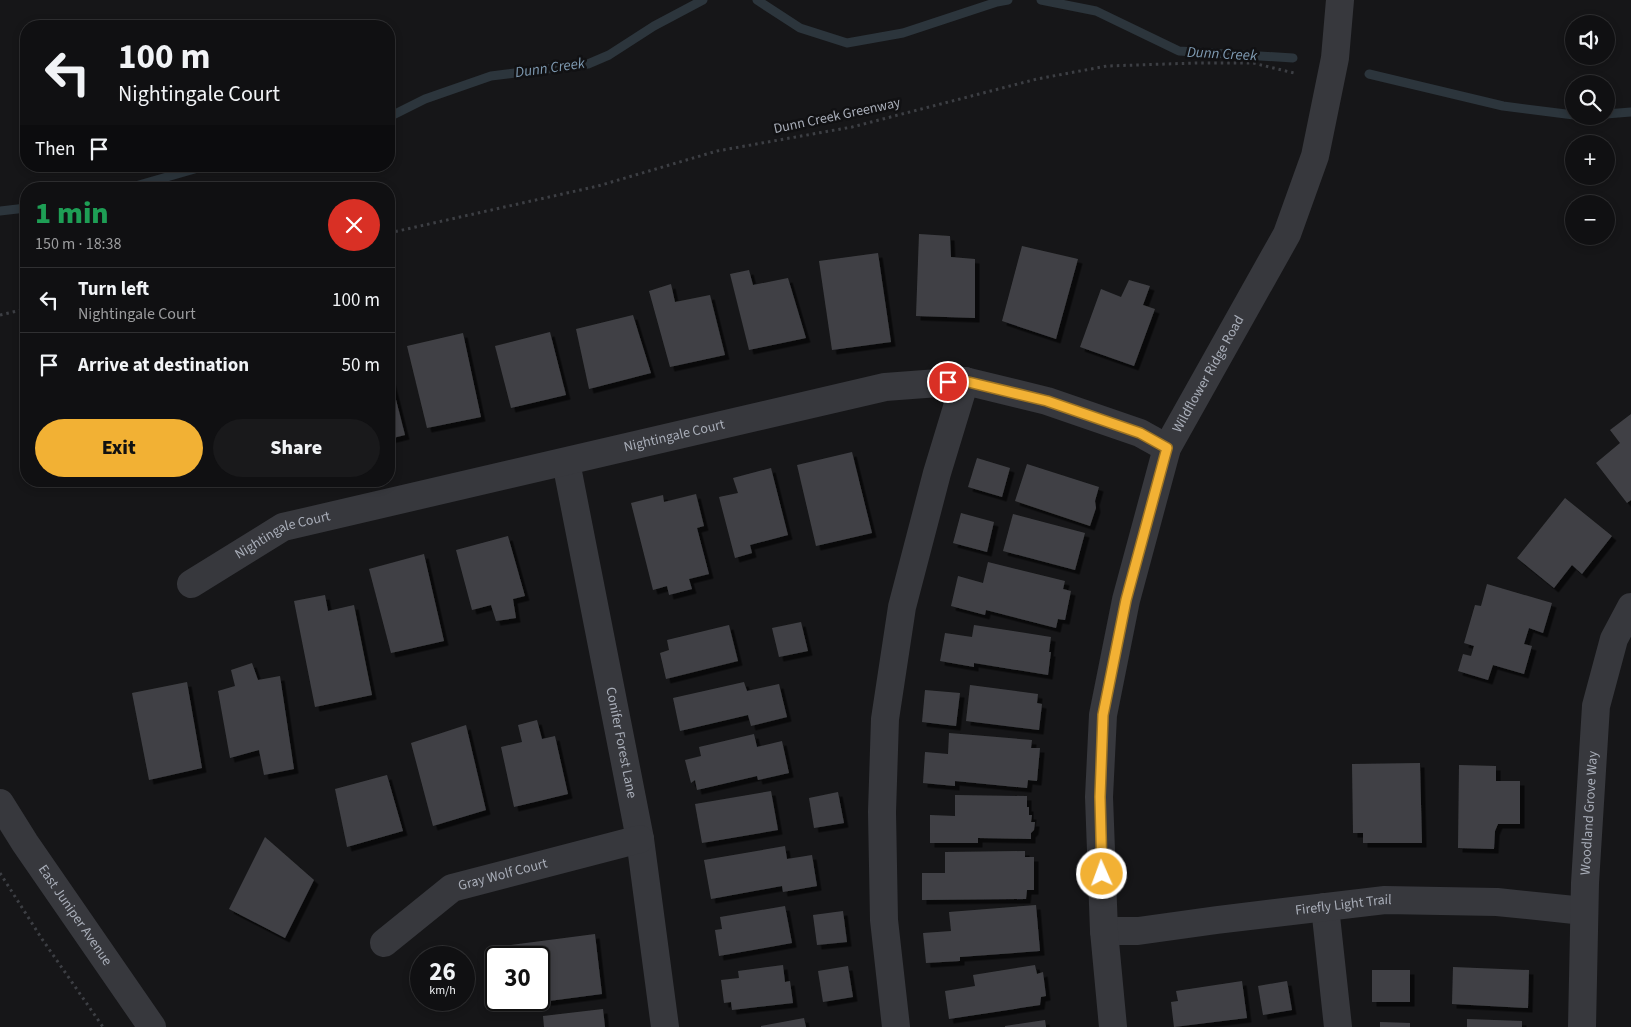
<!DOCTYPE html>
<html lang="en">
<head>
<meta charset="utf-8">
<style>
	body { margin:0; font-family:"Source Sans 3",sans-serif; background:#19191b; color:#f1f3f6; height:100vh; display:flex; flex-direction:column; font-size:19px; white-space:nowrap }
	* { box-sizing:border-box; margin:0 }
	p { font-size:16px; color:#9c9d9f }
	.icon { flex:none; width:28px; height:28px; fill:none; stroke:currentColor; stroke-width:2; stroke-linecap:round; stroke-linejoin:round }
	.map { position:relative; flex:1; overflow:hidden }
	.sheet { position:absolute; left:20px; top:182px; width:375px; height:305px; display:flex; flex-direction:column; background:#101012; border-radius:20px; box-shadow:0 2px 8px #0003,0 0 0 1px #303032 }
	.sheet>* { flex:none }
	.guide { position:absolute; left:20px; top:20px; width:375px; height:152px; border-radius:20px; box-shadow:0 2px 8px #0003,0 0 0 1px #303032; background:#101012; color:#f1f3f6; overflow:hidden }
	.fabs { position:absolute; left:1565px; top:15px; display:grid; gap:10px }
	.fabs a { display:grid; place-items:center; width:50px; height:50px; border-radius:50%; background:#101012; box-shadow:0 2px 8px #0003,0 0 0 1px #303032; font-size:25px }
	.speed { position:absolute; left:410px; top:946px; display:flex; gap:10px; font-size:25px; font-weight:700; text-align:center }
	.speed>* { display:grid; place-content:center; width:65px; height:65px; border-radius:50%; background:#101012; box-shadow:0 2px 8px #0003,0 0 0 1px #303032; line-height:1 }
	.speed small { font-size:12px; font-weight:400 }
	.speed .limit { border:2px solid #111; border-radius:8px; background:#fff; color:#111 }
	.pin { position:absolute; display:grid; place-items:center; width:42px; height:42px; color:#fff; margin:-21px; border:2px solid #fff; border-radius:50%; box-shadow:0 1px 5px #0007 }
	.me { position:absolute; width:55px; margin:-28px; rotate:358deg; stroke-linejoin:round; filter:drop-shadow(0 0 4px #0008) }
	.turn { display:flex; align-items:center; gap:18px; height:105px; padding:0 15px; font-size:22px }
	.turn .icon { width:65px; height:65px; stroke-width:2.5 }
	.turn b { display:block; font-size:35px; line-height:42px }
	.then { display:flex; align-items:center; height:48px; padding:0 15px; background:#0003; gap:10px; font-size:19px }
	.round { display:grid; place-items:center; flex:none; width:52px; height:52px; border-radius:26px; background:#19191b }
	.head { display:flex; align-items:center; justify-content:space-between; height:85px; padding:0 15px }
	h1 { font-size:30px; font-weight:800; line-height:38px; color:#1e9e55 }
	.cta { display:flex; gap:10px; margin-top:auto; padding:10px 15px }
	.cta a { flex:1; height:58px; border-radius:30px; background:#f2b134; color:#111; font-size:20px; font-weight:800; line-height:58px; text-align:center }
	.cta a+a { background:#19191b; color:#f1f3f6 }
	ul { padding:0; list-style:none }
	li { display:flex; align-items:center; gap:15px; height:65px; padding:0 15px; border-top:1px solid #303032 }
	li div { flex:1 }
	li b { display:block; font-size:19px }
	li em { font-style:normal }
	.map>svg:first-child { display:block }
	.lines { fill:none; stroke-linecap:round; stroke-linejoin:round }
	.stream { stroke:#2c353c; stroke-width:9 }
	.building { fill:#404145; filter:url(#shadow) }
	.path { stroke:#3d3f44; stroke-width:3; stroke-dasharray:2.5 4; stroke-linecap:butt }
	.minor { stroke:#37383d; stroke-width:28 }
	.route-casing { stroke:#9d7322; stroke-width:12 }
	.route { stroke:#f2b134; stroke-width:9 }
	.labels { text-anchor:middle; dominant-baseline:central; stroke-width:5; stroke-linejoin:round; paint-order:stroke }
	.street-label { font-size:14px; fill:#a8adb8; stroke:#111113 }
	.water-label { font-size:15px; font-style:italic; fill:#7f9bb3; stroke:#111113 }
</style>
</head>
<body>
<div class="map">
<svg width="1631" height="1027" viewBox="0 0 1631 1027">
	<defs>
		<filter id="shadow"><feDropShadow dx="4.5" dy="4.5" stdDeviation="0" flood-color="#0009"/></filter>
	</defs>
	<rect width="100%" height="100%" fill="#161618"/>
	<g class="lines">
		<g class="stream">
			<path d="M757,0L800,28L847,43L903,33L997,2L1008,0"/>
			<path d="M1041,0L1096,11L1179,51L1293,58"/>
			<path d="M1369,74L1503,106L1574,115"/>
			<path d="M1606,114L1631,112"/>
			<path d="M389,117L425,99L491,76L588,64L609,55L654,26L703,0"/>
			<path d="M125,189L205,166"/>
			<path d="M0,211L26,208"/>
		</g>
	</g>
	<g class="building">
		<path d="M919,234L950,236L951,257L975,259V318L916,316Z"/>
		<path d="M1022,246L1078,259L1056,339L1002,321Z"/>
		<path d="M878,253L891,342L832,350L819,261Z"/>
		<path d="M749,270L753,285L788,278L806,338L749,350L730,274Z"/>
		<path d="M1129,280L1150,286L1143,305L1155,309L1134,366L1080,347L1101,289L1121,297Z"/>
		<path d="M671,284L675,302L710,295L725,355L670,367L649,291Z"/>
		<path d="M633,315L651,373L589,389L576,329Z"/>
		<path d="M550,332L566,395L511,408L495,346Z"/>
		<path d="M463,333L481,417L427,428L407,346Z"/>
		<path d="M389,372L405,435L389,439Z"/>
		<path d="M1631,414V500L1627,503L1596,463L1620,443L1610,430Z"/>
		<path d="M852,452L872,533L816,546L797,465Z"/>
		<path d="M977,458L1010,468L1002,497L968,487Z"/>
		<path d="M1027,464L1099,487L1095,501L1096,508L1090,526L1015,501Z"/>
		<path d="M771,468L788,535L750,545L752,553L735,558L719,497L738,493L733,478Z"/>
		<path d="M696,494L704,526L697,528L709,574L689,579L692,589L669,595L667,586L653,590L631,503L663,495L664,502Z"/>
		<path d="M1565,498L1612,536L1582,574L1572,565L1554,588L1517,558Z"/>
		<path d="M961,513L994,522L987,552L953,543Z"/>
		<path d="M1013,514L1085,533L1075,570L1003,551Z"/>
		<path d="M508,536L525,596L513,599L516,618L496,621L491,605L472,610L456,550Z"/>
		<path d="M424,554L444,641L391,653L369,569Z"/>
		<path d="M988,562L1065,581L1063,589L1071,591L1065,620L1058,619L1056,628L986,610L985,615L951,606L958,576L983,583Z"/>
		<path d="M1487,584L1552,603L1543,633L1529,628L1524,644L1532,646L1524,674L1493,665L1488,680L1458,671L1463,654L1471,656L1474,646L1464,643L1475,605L1481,606Z"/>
		<path d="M325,595L328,611L354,605L372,695L315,707L294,601Z"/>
		<path d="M801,622L808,651L779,657L772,628Z"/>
		<path d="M729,625L738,661L666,679L660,653L669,650L667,640Z"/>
		<path d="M974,625L1051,637L1049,652H1051L1048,675L974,663V667L940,661L945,633L972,637Z"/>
		<path d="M252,663L258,680L280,676L294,769L264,775L259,750L230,758L218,691L235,686L231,670Z"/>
		<path d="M187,682L202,768L149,780L132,693Z"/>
		<path d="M744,682L747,691L779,684L787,717L751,726L748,715L680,731L673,698Z"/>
		<path d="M970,685L1038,694L1037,703L1042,704L1039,730L966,721Z"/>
		<path d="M925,690L960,693L956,726L922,722Z"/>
		<path d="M537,720L542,739L555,736L568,794L514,807L501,747L522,742L518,725Z"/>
		<path d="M466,725L486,810L433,826L411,743Z"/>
		<path d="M949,733L1032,740L1031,748H1040L1037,781L1028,780L1027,788L955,781V786L923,783L925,752L948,754Z"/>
		<path d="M754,734L757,747L782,741L789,773L758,780L757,776L697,790L695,780L691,783L685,760L701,756L699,747Z"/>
		<path d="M1420,763L1422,843H1363V833H1353L1352,764Z"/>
		<path d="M1459,765L1496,766V781H1520V824H1498L1495,831L1494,849L1458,848Z"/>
		<path d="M387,775L403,831L347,847L335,789Z"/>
		<path d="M771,791L778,830L702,843L695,804Z"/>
		<path d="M838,792L844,823L814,828L809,798Z"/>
		<path d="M955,795L1027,796V807H1029V815H1032L1031,822H1035L1034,830L1031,833V839L978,838V843H930V815L955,816Z"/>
		<path d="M265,837L314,880L285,938L229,909Z"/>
		<path d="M785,846L787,859L812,855L817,886L783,892L782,886L711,899L704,860Z"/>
		<path d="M1025,851V857H1034V890H1027L1026,899L922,900V873H945V852Z"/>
		<path d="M1036,905L1040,951L960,957V961L926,963L923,933L951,931L949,912Z"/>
		<path d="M785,906L792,943L719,956L715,930L722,929L720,917Z"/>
		<path d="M843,911L847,942L817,945L813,915Z"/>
		<path d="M595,934L602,994L511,1006L510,1000H539V958H504L503,946Z"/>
		<path d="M783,965L785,982L790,981L793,1003L732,1010L731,1002L724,1003L721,980L739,978L738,971Z"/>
		<path d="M1035,965L1037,974L1043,972L1046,996L1041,997L1040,1005L949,1019L945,991L975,986L973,975Z"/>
		<path d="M848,966L853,997L823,1002L818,971Z"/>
		<path d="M1453,967L1529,970L1528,1008L1452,1004Z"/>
		<rect x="1372" y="970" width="38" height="32"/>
		<path d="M1242,981L1247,1018L1174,1027L1171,1002L1178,1001L1176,991Z"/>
		<path d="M1287,981L1292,1010L1263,1015L1258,986Z"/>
		<path d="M603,1009L605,1027H544L543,1016Z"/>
		<path d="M804,1018L806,1027H761V1026Z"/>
		<path d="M1467,1019L1522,1021V1027H1467Z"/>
		<path d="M1045,1020L1046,1027H1005V1026Z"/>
		<path d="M1380,1022L1410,1023V1027H1380Z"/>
	</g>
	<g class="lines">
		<g class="path">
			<path d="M389,233L598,186L717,151L852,127L1037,79L1107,66L1196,63H1253L1294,73"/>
			<path d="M0,315L26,309"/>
			<path d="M0,873L42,939L103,1027"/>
		</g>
		<g class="minor">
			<path id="s1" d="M566,462L640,839L665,1027"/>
			<path id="s2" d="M191,584L283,527L885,387L965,381L1047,401L1140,433L1167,448"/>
			<path id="s3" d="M0,803L25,843L152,1027"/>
			<path d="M1325,907L1338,1027"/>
			<path id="s4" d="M1104,931H1138L1217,920L1385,900L1497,902L1584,911"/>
			<path id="s5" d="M384,943L452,888L640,839"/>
			<path d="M896,1027L884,920L882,812L885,719L902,607L937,473L965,381"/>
			<path id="s6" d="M1113,1027L1104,931L1099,797L1103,715L1126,600L1167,448L1287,234L1315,156L1335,58L1340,0"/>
			<path id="s7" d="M1582,1027L1585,883L1596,706L1614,639L1631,607"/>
		</g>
	</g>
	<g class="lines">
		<defs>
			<path id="route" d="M948,382L964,381L1047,401L1140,433L1167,448L1126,600L1103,715L1100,797L1102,874"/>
		</defs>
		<use href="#route" class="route-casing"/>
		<use href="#route" class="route"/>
	</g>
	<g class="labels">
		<g class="street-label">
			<text transform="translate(837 116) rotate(-12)">Dunn Creek Greenway</text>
			<text stroke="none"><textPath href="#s6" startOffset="672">Wildflower Ridge Road</textPath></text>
			<text stroke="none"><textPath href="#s2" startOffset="510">Nightingale Court</textPath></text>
			<text stroke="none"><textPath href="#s2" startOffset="105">Nightingale Court</textPath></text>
			<text stroke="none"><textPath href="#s1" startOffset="286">Conifer Forest Lane</textPath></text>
			<text stroke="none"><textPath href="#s7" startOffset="214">Woodland Grove Way</textPath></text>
			<text stroke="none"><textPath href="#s5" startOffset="140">Gray Wolf Court</textPath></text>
			<text stroke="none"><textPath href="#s4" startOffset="241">Firefly Light Trail</textPath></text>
			<text stroke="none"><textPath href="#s3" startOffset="135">East Juniper Avenue</textPath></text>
		</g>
		<g class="water-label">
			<text transform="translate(1222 54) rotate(3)">Dunn Creek</text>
			<text transform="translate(550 68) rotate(-8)">Dunn Creek</text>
		</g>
	</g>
</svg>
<div class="fabs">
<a><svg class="icon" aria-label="sound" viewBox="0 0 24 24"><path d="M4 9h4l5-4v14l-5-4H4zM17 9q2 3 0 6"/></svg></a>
<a><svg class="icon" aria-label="search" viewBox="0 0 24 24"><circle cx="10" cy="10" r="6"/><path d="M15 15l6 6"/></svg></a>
<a>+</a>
<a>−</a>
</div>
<div class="speed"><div>26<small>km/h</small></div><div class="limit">30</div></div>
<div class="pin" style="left:948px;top:382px;background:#d93025"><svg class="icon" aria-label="arrive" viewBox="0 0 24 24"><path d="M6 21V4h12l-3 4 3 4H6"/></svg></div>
<svg class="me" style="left:1102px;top:874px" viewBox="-20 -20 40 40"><circle r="17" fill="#f2b134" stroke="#fff" stroke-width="3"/><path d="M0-11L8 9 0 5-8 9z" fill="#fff"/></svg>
<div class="guide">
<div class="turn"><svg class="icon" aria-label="left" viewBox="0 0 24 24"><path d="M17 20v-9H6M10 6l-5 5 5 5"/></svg><div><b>100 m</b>Nightingale Court</div></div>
<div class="then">Then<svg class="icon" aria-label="arrive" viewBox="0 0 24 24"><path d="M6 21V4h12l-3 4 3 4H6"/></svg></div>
</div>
<section class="sheet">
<div class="head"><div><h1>1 min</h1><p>150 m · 18:38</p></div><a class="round" style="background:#d93025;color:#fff"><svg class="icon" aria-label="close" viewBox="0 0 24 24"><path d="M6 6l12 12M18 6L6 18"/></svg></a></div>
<ul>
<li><svg class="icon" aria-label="left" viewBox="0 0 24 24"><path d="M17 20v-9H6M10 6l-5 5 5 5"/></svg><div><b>Turn left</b><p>Nightingale Court</p></div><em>100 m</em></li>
<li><svg class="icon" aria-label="arrive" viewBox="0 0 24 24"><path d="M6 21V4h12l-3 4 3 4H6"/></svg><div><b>Arrive at destination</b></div><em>50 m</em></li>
</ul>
<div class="cta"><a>Exit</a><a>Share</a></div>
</section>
</div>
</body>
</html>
